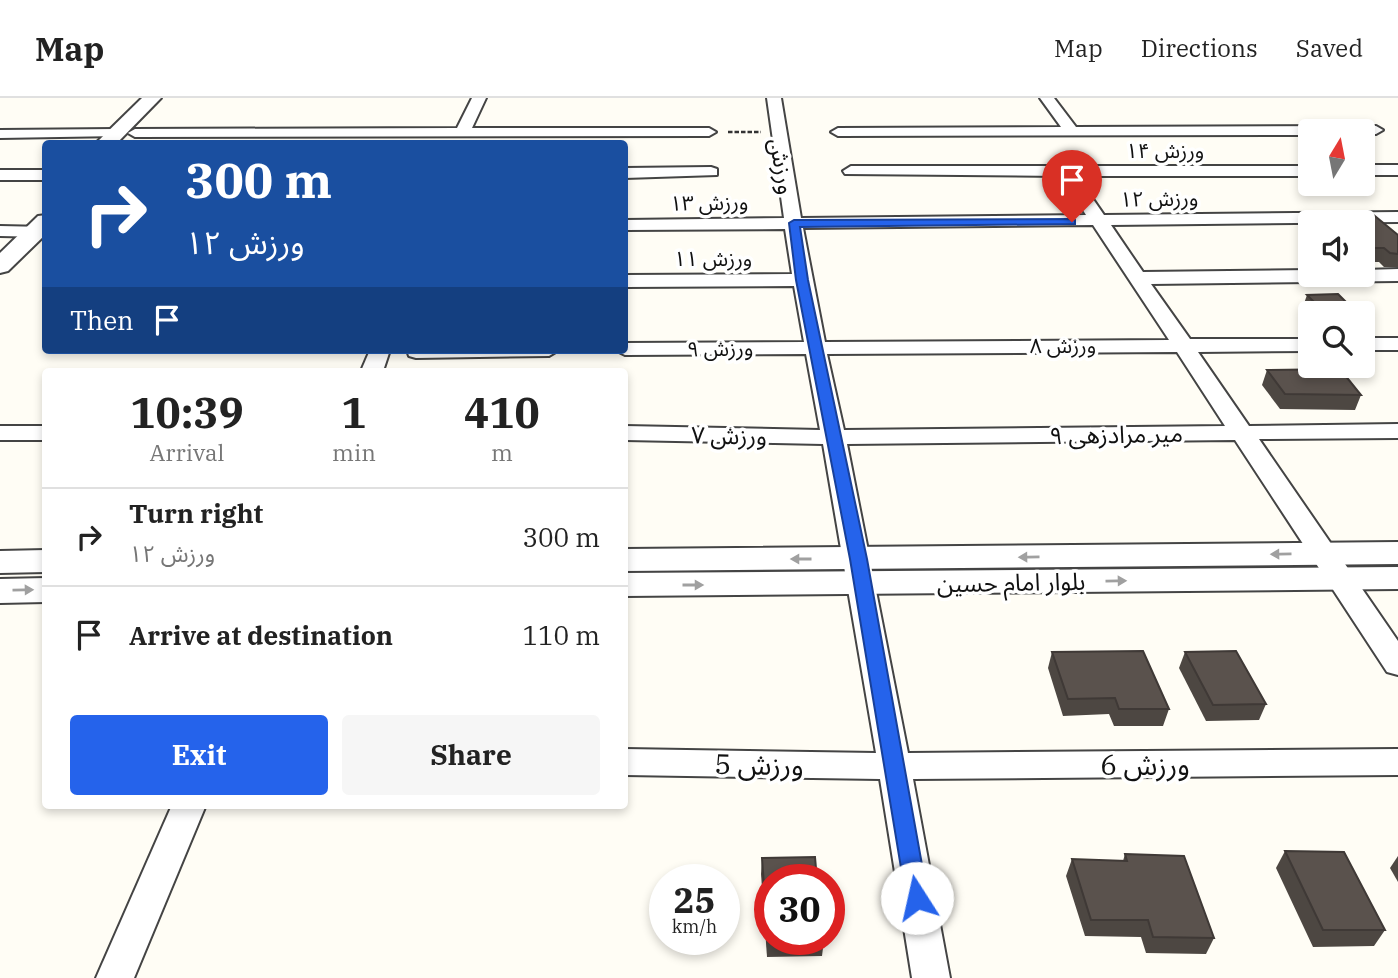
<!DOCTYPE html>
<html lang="en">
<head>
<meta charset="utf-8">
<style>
	body { margin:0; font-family:"IBM Plex Serif","Noto Sans Arabic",serif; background:#f6f6f6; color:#222; height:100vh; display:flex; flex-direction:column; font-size:26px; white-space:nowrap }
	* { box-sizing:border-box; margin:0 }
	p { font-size:23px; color:#767676 }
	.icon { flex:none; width:38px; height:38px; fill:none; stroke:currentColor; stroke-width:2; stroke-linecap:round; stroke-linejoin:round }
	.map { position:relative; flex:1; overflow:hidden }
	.side { position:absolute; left:42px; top:270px; width:586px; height:441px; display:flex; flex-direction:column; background:#fff; border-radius:7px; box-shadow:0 4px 10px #0003 }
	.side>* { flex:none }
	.hud { position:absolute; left:42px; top:42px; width:586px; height:214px; border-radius:7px; box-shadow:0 4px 10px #0003; background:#1a4fa0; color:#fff; overflow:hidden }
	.needle { width:46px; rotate:10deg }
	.fabs { position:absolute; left:1298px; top:21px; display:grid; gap:14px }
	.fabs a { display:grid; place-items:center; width:77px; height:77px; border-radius:7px; background:#fff; box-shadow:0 4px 10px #0003; font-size:35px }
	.speed { position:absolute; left:649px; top:766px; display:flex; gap:14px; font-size:35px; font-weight:700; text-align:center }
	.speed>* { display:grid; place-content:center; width:91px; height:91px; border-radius:50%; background:#fff; box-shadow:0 4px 10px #0003; line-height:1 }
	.speed small { font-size:18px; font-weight:400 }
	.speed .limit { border:10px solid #d22; background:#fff; color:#111 }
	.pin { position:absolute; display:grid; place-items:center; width:60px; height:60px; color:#fff; margin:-72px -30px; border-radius:50% 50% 50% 0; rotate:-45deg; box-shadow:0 0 7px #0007 }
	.pin .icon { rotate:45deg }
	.me { position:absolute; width:77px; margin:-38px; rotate:350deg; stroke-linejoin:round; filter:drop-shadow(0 0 5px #0008) }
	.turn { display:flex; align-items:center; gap:24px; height:147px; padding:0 28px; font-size:32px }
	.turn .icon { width:91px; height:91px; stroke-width:2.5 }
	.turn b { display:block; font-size:49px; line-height:60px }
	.then { display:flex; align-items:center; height:66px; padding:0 28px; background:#0003; gap:14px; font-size:26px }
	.eta { display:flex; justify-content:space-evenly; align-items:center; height:119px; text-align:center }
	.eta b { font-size:42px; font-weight:800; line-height:49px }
	.primary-button { display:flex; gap:14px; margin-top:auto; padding:14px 28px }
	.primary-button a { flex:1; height:80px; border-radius:7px; background:#2563eb; color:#fff; font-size:28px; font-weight:800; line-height:80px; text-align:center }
	.primary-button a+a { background:#f6f6f6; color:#222 }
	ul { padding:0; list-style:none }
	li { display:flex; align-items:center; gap:21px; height:98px; padding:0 28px; border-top:2px solid #e0e0e0 }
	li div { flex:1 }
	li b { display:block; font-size:26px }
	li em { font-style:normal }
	header { display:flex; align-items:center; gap:42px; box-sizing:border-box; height:98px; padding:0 35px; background:#fff; border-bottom:2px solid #e0e0e0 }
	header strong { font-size:33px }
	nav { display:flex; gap:38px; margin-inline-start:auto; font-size:24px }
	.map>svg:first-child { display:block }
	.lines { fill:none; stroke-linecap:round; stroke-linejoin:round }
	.minor-casing { stroke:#444; stroke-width:4 }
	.tertiary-casing { stroke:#444; stroke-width:4 }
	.path { stroke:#333; stroke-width:2.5; stroke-dasharray:4.5 2; stroke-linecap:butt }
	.minor { fill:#fff; fill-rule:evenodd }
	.tertiary { fill:#fff; fill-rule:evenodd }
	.wall { fill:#4d4742 }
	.building { fill:#5a524d; stroke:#3f3936; stroke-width:2 }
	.oneway { fill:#a0a0a0 }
	.route { fill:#2563eb; stroke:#184099; stroke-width:2 }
	.labels { text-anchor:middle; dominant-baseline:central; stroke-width:7; stroke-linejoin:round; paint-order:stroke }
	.far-street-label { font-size:21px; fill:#111; stroke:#fff }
	.street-label { font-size:24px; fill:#111; stroke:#fff }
	.near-street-label { font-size:28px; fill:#111; stroke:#fff }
</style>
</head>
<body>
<header>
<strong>Map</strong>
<nav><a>Map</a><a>Directions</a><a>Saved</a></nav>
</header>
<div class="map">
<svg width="1398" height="880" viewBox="0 0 1398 880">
	<rect width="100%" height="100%" fill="#fffdf5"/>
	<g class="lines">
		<defs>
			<g id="minor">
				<path d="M472,0H486L472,30H709L716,34L709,38L135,39L128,35L135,31L457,30Z"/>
				<path d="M767,0H781L801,120L1086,117L1061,78L845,76L843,73L851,68H1311V78H1077L1104,117L1398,114V124L1111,127L1143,174L1311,172V177H1363V172L1398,171V183L1151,186L1190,241H1311V253L1198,254L1249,328L1398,326V340L1259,341L1398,543V577L1387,574L1235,342L847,346L908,655L1398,651V677L913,681L950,880H912L880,681L625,677V651L876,655L823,346L625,342V328L820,332L806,256L625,257L615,252H625V245L804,244L794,188L625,189V177L792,176L785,131L625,132V122L784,120ZM1093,127L1169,242L825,244L803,130ZM1177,254L1225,328L844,332L827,256Z"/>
				<path d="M1040,0H1054L1076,29L1376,28L1383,32L1376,36H1363V33H1311V37L838,38L831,34L838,30L1061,29Z"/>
				<path d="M115,31L122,35L120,38L0,40V32Z"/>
				<rect x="1363" y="67" width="35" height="10"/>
				<path d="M711,69L717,71V77L625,80V70Z"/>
				<rect x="0" y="72" width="46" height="10"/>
				<path d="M0,128L46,129V139L0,138Z"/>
				<rect x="1363" y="240" width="35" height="12"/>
				<path d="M370,252H390L383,273H361Z"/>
				<path d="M407,252H559L549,258L416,260L409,258Z"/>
				<rect x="0" y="328" width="46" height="14"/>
				<path d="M172,707H206L134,880H96Z"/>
			</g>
			<g id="tertiary">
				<path d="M142,0H161L116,46H95Z"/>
				<path d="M46,117V136L8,173L0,175V155L38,118Z"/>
				<path d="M1398,444V466L625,473V451Z"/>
				<path d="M46,452V474L0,475V453Z"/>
				<path d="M1398,469V491L625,498V475Z"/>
				<path d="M46,480V504L0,505V481Z"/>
			</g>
		</defs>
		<use href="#minor" class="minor-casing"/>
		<use href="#tertiary" class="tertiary-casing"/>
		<path class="path" d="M728,34H761"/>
		<use href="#minor" class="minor"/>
		<use href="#tertiary" class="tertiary"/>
	</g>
	<g class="wall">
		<path d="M1345,114L1351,120L1355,114H1370L1398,137V169H1384L1379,164H1363V124H1314L1318,115Z"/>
		<path d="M1307,197L1357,215H1311V220L1302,211Z"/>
		<path d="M1267,272L1361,297L1355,312L1280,311L1262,287Z"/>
		<path d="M1052,554L1169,611L1163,628H1114L1109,616L1063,618L1048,570Z"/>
		<path d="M1185,554L1266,606L1259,622L1206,623L1179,570Z"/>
		<path d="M1285,753L1385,832L1374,848L1313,849L1276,770Z"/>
		<path d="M1125,756L1214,840L1206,856L1146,855L1141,839L1085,838L1066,778L1072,761L1123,763Z"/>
		<path d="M1398,758V784L1390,770Z"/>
		<path d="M762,760L824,842L822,858L767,859L761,776Z"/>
	</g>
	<g class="building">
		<path d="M1345,114L1351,120L1355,114H1370L1398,137V156L1390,155L1384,150H1363V124H1328L1318,115Z"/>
		<path d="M1338,196L1357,215H1325L1307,197Z"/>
		<path d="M1340,271L1361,297L1285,296L1267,272Z"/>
		<path d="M1143,553L1169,611H1119L1115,600L1068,601L1052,554Z"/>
		<path d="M1236,553L1266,606L1213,607L1185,554Z"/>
		<path d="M1285,753L1344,754L1385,832H1323Z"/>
		<path d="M1125,756L1184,758L1214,840L1153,839L1148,822H1091L1072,761L1127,763Z"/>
		<path d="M815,759L817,782H770V842H806L768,843L762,760Z"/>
	</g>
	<defs><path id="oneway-solid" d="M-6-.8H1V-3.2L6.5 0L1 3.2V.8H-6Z" transform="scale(1.75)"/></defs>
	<g class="oneway">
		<use href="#oneway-solid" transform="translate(1281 456) rotate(179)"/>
		<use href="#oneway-solid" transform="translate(1029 459) rotate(179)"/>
		<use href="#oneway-solid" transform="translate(801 461) rotate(180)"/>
		<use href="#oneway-solid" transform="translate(1116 483) rotate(-1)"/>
		<use href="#oneway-solid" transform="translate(693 487)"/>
		<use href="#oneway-solid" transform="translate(23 492) rotate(-1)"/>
	</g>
	<path class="route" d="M1072,121L1075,122V126L800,129L808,182L867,461L928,800L924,807L917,810L909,807L906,800L850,461L796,182L789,125L794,122Z"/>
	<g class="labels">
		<g class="far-street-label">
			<text x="1165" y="52">ورزش ۱۴</text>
			<text transform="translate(1159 100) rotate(-1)">ورزش ۱۲</text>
			<text transform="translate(709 104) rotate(-1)">ورزش ۱۳</text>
			<text x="713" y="160">ورزش ۱۱</text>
			<text x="1063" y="247">ورزش ۸</text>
			<text transform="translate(720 250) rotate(-1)">ورزش ۹</text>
		</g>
		<g class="street-label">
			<text transform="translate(783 68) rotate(80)">ورزش</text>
			<text transform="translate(1116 336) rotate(-1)">میر مرادزهی ۹</text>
			<text transform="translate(729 337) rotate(1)">ورزش ۷</text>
			<text transform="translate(1011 484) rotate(-1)">بلوار امام حسین</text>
		</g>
		<g class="near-street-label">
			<text transform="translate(759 666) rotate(1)">ورزش 5</text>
			<text x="1145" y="666">ورزش 6</text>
		</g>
	</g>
</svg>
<div class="fabs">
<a><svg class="needle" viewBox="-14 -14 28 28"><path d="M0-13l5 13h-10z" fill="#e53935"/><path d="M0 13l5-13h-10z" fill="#767676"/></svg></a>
<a><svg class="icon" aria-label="sound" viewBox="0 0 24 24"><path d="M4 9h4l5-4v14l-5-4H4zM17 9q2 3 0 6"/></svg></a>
<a><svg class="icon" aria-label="search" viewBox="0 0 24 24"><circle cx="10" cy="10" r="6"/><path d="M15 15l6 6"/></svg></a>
</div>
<div class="speed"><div>25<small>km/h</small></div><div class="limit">30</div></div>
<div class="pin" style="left:1072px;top:124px;background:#d93025"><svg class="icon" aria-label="arrive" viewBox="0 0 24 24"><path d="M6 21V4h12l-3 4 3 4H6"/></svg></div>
<svg class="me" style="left:917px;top:800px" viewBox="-20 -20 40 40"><circle r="19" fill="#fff"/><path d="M0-13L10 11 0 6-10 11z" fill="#2563eb"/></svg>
<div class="hud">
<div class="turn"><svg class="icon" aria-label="right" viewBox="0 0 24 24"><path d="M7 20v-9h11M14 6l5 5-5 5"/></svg><div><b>300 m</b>ورزش ۱۲</div></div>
<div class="then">Then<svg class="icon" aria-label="arrive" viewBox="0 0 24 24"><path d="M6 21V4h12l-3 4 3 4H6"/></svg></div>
</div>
<section class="side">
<div class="eta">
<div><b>10:39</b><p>Arrival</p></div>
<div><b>1</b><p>min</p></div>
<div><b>410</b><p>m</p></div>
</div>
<ul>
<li><svg class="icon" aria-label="right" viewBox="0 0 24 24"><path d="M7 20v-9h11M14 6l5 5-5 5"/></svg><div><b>Turn right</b><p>ورزش ۱۲</p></div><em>300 m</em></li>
<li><svg class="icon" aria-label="arrive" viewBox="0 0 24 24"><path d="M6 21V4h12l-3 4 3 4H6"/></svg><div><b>Arrive at destination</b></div><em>110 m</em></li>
</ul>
<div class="primary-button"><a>Exit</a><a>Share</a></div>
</section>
</div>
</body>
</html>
